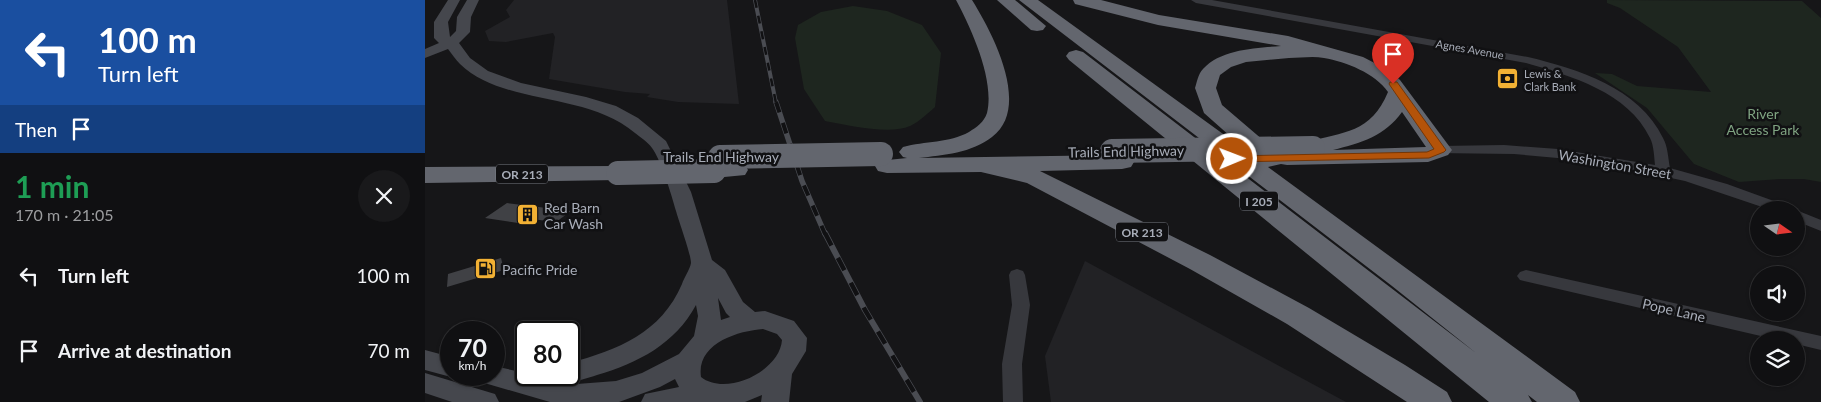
<!DOCTYPE html>
<html lang="en">
<head>
<meta charset="utf-8">
<style>
	body { margin:0; font-family:Lato,sans-serif; background:#19191b; color:#f1f3f6; height:100vh; display:flex; flex-direction:column; font-size:19px; white-space:nowrap }
	* { box-sizing:border-box; margin:0 }
	p { font-size:16px; color:#9c9d9f }
	.icon { flex:none; width:28px; height:28px; fill:none; stroke:currentColor; stroke-width:2; stroke-linecap:round; stroke-linejoin:round }
	.map { position:relative; flex:1; overflow:hidden }
	.drawer { display:flex; flex-direction:column; background:#101012; width:425px }
	.drawer>* { flex:none }
	.banner { background:#1a4fa0; color:#fff; overflow:hidden }
	.needle { width:32px; rotate:104deg }
	.controls { position:absolute; left:1325px; top:201px; display:grid; gap:10px }
	.controls a { display:grid; place-items:center; width:55px; height:55px; border-radius:50%; background:#101012; box-shadow:0 1px 4px #0004,0 0 0 1px #303032; font-size:25px }
	.speed { position:absolute; left:15px; top:321px; display:flex; gap:10px; font-size:25px; font-weight:700; text-align:center }
	.speed>* { display:grid; place-content:center; width:65px; height:65px; border-radius:50%; background:#101012; box-shadow:0 1px 4px #0004,0 0 0 1px #303032; line-height:1 }
	.speed small { font-size:12px; font-weight:400 }
	.speed .limit { border:2px solid #111; border-radius:8px; background:#fff; color:#111 }
	.pin { position:absolute; display:grid; place-items:center; width:42px; height:42px; color:#fff; margin:-51px -21px; border-radius:50% 50% 50% 0; rotate:-45deg; box-shadow:0 0 5px #0007 }
	.pin .icon { rotate:45deg }
	.me { position:absolute; width:55px; margin:-28px; rotate:89deg; stroke-linejoin:round; filter:drop-shadow(0 0 4px #0008) }
	.turn { display:flex; align-items:center; gap:18px; height:105px; padding:0 15px; font-size:22px }
	.turn .icon { width:65px; height:65px; stroke-width:2.5 }
	.turn b { display:block; font-size:35px; line-height:42px }
	.then { display:flex; align-items:center; height:48px; padding:0 15px; background:#0003; gap:10px; font-size:19px }
	.round { display:grid; place-items:center; flex:none; width:52px; height:52px; border-radius:26px; background:#19191b }
	.overview { display:flex; align-items:center; justify-content:space-between; height:85px; padding:0 15px }
	h1 { font-size:30px; font-weight:700; line-height:38px; color:#1e9e55 }
	ul { padding:0; list-style:none }
	li { display:flex; align-items:center; gap:15px; height:75px; padding:0 15px }
	li div { flex:1 }
	li b { display:block; font-size:19px }
	li em { font-style:normal }
	main { display:flex; flex:1; min-height:0 }
	.map>svg:first-child { display:block }
	.built { fill:#222225 }
	.green { fill:#1e261f }
	.building { fill:#404145 }
	.lines { fill:none; stroke-linecap:round; stroke-linejoin:round }
	.street { fill:#37383d; fill-rule:evenodd }
	.secondary { fill:#45474d; fill-rule:evenodd }
	.highway { fill:#63666e; fill-rule:evenodd }
	.rail-far2-casing { stroke:#4a4c52; stroke-width:4 }
	.rail-far1-casing { stroke:#4a4c52; stroke-width:5.5 }
	.rail-casing { stroke:#4a4c52; stroke-width:6 }
	.rail-far2 { stroke:#111113; stroke-width:2.5; stroke-dasharray:8; stroke-linecap:butt }
	.rail-far1 { stroke:#111113; stroke-width:4; stroke-dasharray:11; stroke-linecap:butt }
	.rail { stroke:#111113; stroke-width:4.5; stroke-dasharray:14; stroke-linecap:butt }
	.highway-bridge { stroke:#63666e; stroke-width:24 }
	.route { fill:#b45309; stroke:#753606 }
	.labels { text-anchor:middle; dominant-baseline:central; stroke-width:5; stroke-linejoin:round; paint-order:stroke }
	.far-street-label { font-size:11px; fill:#a8adb8; stroke:#111113 }
	.far-poi-label { font-size:11px; fill:#a8adb8; stroke:#111113; text-anchor:start }
	.shield { fill:#111113; stroke:#7b7e86; stroke-width:1 }
	.shield-label { font-size:12px; font-weight:bold; fill:#a8adb8 }
	.park-label { font-size:14px; fill:#7fa381; stroke:#111113 }
	.street-label { font-size:14px; fill:#a8adb8; stroke:#111113 }
	.poi-label { font-size:14px; fill:#a8adb8; stroke:#111113; text-anchor:start }
</style>
</head>
<body>
<main>
<section class="drawer">
<div class="banner">
<div class="turn"><svg class="icon" aria-label="left" viewBox="0 0 24 24"><path d="M17 20v-9H6M10 6l-5 5 5 5"/></svg><div><b>100 m</b>Turn left</div></div>
<div class="then">Then<svg class="icon" aria-label="arrive" viewBox="0 0 24 24"><path d="M6 21V4h12l-3 4 3 4H6"/></svg></div>
</div>
<div class="overview"><div><h1>1 min</h1><p>170 m · 21:05</p></div><a class="round"><svg class="icon" aria-label="close" viewBox="0 0 24 24"><path d="M6 6l12 12M18 6L6 18"/></svg></a></div>
<ul>
<li><svg class="icon" aria-label="left" viewBox="0 0 24 24"><path d="M17 20v-9H6M10 6l-5 5 5 5"/></svg><div><b>Turn left</b></div><em>100 m</em></li>
<li><svg class="icon" aria-label="arrive" viewBox="0 0 24 24"><path d="M6 21V4h12l-3 4 3 4H6"/></svg><div><b>Arrive at destination</b></div><em>70 m</em></li>
</ul>
</section>
<div class="map">
<svg width="1396" height="402" viewBox="0 0 1396 402">
	<rect width="100%" height="100%" fill="#161618"/>
	<g class="built">
		<path d="M89,0H302L314,104L253,102L222,97L225,94L200,92L124,79L130,37L128,33L81,42L64,41L60,31L85,17L81,10Z"/>
		<path d="M660,261L921,402H626L620,356Z"/>
	</g>
	<g class="green">
		<path d="M1182,0L1377,1L1396,18V182L1379,179H1356L1314,182L1269,164L1222,108L1170,73L1187,74L1212,86L1286,92L1253,47L1195,8L1182,3Z"/>
		<path d="M428,6L462,11L497,25L516,53L510,107C503,113 494,122 485,126C465,135 422,125 400,121L379,89L370,38L373,25L396,12Z"/>
	</g>
	<g class="building">
		<path d="M82,203L146,211L131,222L106,219L100,224L60,218Z"/>
		<path d="M76,258L79,270L22,287L23,274Z"/>
	</g>
	<g class="lines">
		<g class="street">
			<path d="M766,0H787L1103,57C1153,69 1214,88 1238,138C1243,147 1243,158 1245,168L1302,184L1365,207L1368,210H1346L1260,181L1166,161L1089,154L1010,153L1008,150L1010,147L1015,146L1079,145L1133,149L1230,165C1229,156 1229,146 1225,138C1203,92 1146,76 1101,63L771,3Z"/>
			<path d="M1371,210L1396,220V231L1371,221Z"/>
			<path d="M592,269L598,271L600,275L605,305L597,364L598,402H578L577,364L587,305L584,275L586,271Z"/>
			<path d="M1101,270L1396,336V350L1371,344V340H1353L1095,280L1092,276L1095,272Z"/>
		</g>
		<g class="secondary">
			<path d="M23,0H35L23,22L25,37L31,31L32,17L42,0H54L46,17L45,32L34,43L45,58L63,71L96,83L161,97L191,106L213,118L241,141L266,192L287,260L300,270L318,302L330,312L340,311L369,321L382,338L381,351L367,374L364,402H336L337,395L320,402H216L220,394L254,387L250,379L235,387L194,402H125L56,382L52,375H69V366L100,373L101,375H107L139,385L191,381L217,373L254,354L269,336L273,316L271,305C250,344 213,363 172,375C159,379 148,384 135,380L132,375H144V363C193,350 236,333 257,284C259,278 265,269 266,263C266,254 254,222 251,211C247,196 236,160 227,148C223,142 215,137 210,133C159,91 79,106 35,64C31,60 27,54 23,49L0,58V49L14,43L9,38V22ZM293,298L301,313L305,317L296,320ZM338,329L352,334L357,340C355,371 301,397 276,377C271,344 312,331 338,329Z"/>
			<path d="M0,350L26,357V375H32L26,377L0,370Z"/>
			<path d="M0,373L70,394L74,402H27L0,393Z"/>
		</g>
		<g class="highway">
			<path d="M531,0H547C567,32 607,107 567,137C547,153 518,155 494,158L697,155L706,157L709,162L706,167L697,169L615,171L785,255L884,308L980,365L1022,392L1027,402H982L862,324L765,269L602,183L556,172L462,173L453,171L450,166L453,161L482,158L478,157L474,152L478,147C500,141 524,143 544,132C552,127 559,122 562,113C570,80 546,28 531,0Z"/>
			<path d="M572,0H590L621,26L618,30L612,31L606,30Z"/>
			<path d="M594,0H613L823,152L779,113L770,88C772,82 773,74 778,69C796,49 831,48 856,46L733,25L650,4L648,0H676L734,15L863,36L938,57L965,71L975,80L1027,150L1023,155L1003,162L862,165L856,164L843,167L1150,392L1155,402H1112L1103,395L1107,402H1064L644,60L641,56L644,52L651,50L658,52L1051,353L967,286ZM864,58C875,58 888,56 899,58C921,62 950,73 963,92C946,133 919,132 881,142L877,147L879,150L862,151L853,153L797,105L791,88L795,75L806,67L821,62ZM977,112L1001,147L908,150C936,143 960,136 977,112Z"/>
			<path d="M311,163L320,165L323,170L320,175L289,178L280,176L277,171L280,166Z"/>
			<path d="M193,166L202,168L205,173L202,178L193,180L0,183V167Z"/>
		</g>
		<defs>
			<path id="rail-far2" d="M330,0L351,103"/>
			<path id="rail-far1" d="M351,102L377,181L400,234"/>
			<path id="rail" d="M400,233L440,310L495,402"/>
		</defs>
		<use href="#rail-far2" class="rail-far2-casing"/>
		<use href="#rail-far1" class="rail-far1-casing"/>
		<use href="#rail" class="rail-casing"/>
		<use href="#rail-far2" class="rail-far2"/>
		<use href="#rail-far1" class="rail-far1"/>
		<use href="#rail" class="rail"/>
		<g class="highway-bridge">
			<path d="M687,151L888,148"/>
			<path d="M295,157L456,154"/>
			<path d="M193,173L289,171"/>
		</g>
	</g>
	<path class="route" d="M965,82H972L1021,150L1019,152L1004,158L807,162L802,159L807,156L1002,152L1009,149L964,84Z"/>
	<defs>
		<symbol id="bank-square" viewBox="-11 -11 22 22"><rect x="-9" y="-9" width="18" height="18" rx="4" fill="#f2b134" stroke="#111113"/><path d="M-6-4H6V4H-6ZM0-2.3a2.3 2.3 0 1 0 0 4.6a2.3 2.3 0 1 0 0-4.6Z" fill="#111"/></symbol>
		<symbol id="building-square" viewBox="-11 -11 22 22"><rect x="-9" y="-9" width="18" height="18" rx="4" fill="#f2b134" stroke="#111113"/><path d="M-4-6H4V6H1V3H-1V6H-4ZM-2.5-4.3h1.7v1.8h-1.7ZM.8-4.3h1.7v1.8H.8ZM-2.5-1h1.7V.8h-1.7ZM.8-1h1.7V.8H.8Z" fill="#111"/></symbol>
		<symbol id="fuel-square" viewBox="-11 -11 22 22"><rect x="-9" y="-9" width="18" height="18" rx="4" fill="#f2b134" stroke="#111113"/><path d="M-5.5-6h7V0h2V4h1.3V-2.5L3-4.5l.8-.8L6-3V5H2.5V1h-1V6h-7ZM-4.2-4.7v3.2H.2V-4.7Z" fill="#111"/></symbol>
	</defs>
	<g fill-rule="evenodd">
		<use href="#bank-square" x="1070" y="66" width="25" height="25"/>
		<use href="#building-square" x="90" y="202" width="25" height="25"/>
		<use href="#fuel-square" x="48" y="256" width="25" height="25"/>
	</g>
	<g class="labels">
		<g class="far-street-label">
			<text transform="translate(1045 49) rotate(10)">Agnes Avenue</text>
		</g>
		<g class="far-poi-label">
			<text x="1099" y="73">Lewis &amp;<tspan x="1099" dy="13">Clark Bank</tspan></text>
		</g>
		<g class="shield">
			<rect x="71" y="164.5" width="52" height="19" rx="4"/>
			<rect x="815" y="191.5" width="38" height="19" rx="4"/>
			<rect x="691" y="222.5" width="52" height="19" rx="4"/>
		</g>
		<g class="shield-label">
			<text x="97" y="174">OR 213</text>
			<text x="834" y="201">I 205</text>
			<text x="717" y="232">OR 213</text>
		</g>
		<g class="park-label">
			<text x="1338" y="113">River<tspan x="1338" dy="16">Access Park</tspan></text>
		</g>
		<g class="street-label">
			<text transform="translate(701 151) rotate(-1)">Trails End Highway</text>
			<text x="296" y="156">Trails End Highway</text>
			<text transform="translate(1190 164) rotate(10)">Washington Street</text>
			<text transform="translate(1249 310) rotate(13)">Pope Lane</text>
		</g>
		<g class="poi-label">
			<text x="119" y="207">Red Barn<tspan x="119" dy="16">Car Wash</tspan></text>
			<text x="77" y="269">Pacific Pride</text>
		</g>
	</g>
</svg>
<div class="controls">
<a><svg class="needle" viewBox="-14 -14 28 28"><path d="M0-13l5 13h-10z" fill="#e53935"/><path d="M0 13l5-13h-10z" fill="#9c9d9f"/></svg></a>
<a><svg class="icon" aria-label="sound" viewBox="0 0 24 24"><path d="M4 9h4l5-4v14l-5-4H4zM17 9q2 3 0 6"/></svg></a>
<a><svg class="icon" aria-label="layers" viewBox="0 0 24 24"><path d="M12 4l9 5-9 5-9-5zM3 14l9 5 9-5"/></svg></a>
</div>
<div class="speed"><div>70<small>km/h</small></div><div class="limit">80</div></div>
<div class="pin" style="left:968px;top:84px;background:#d93025"><svg class="icon" aria-label="arrive" viewBox="0 0 24 24"><path d="M6 21V4h12l-3 4 3 4H6"/></svg></div>
<svg class="me" style="left:807px;top:159px" viewBox="-20 -20 40 40"><circle r="17" fill="#b45309" stroke="#fff" stroke-width="3"/><path d="M0-11L8 9 0 5-8 9z" fill="#fff"/></svg>
</div>
</main>
</body>
</html>
